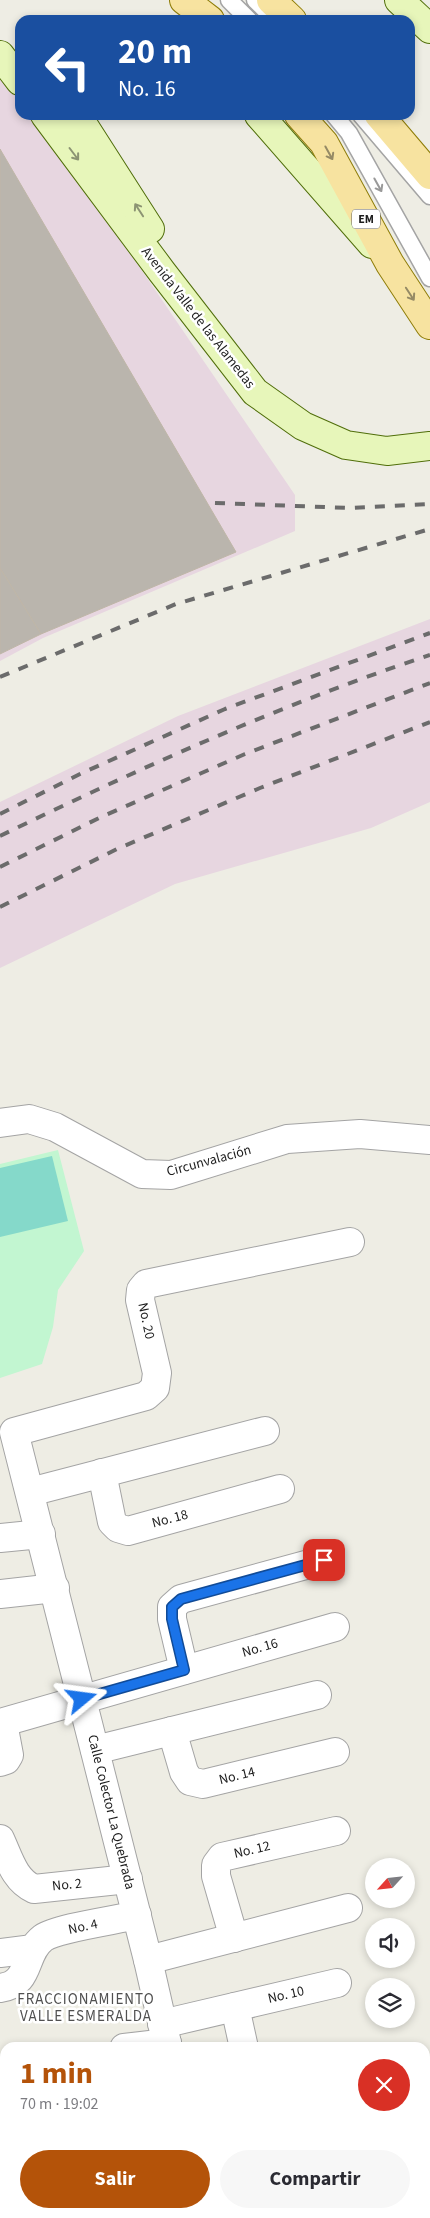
<!DOCTYPE html>
<html lang="es">
<head>
<meta charset="utf-8">
<style>
	body { margin:0; font-family:"Source Sans 3",sans-serif; background:#f7f7f7; color:#2b2b33; height:100vh; display:flex; flex-direction:column; font-size:19px; white-space:nowrap }
	* { box-sizing:border-box; margin:0 }
	p { font-size:16px; color:#7c7c81 }
	.icon { flex:none; width:28px; height:28px; fill:none; stroke:currentColor; stroke-width:2; stroke-linecap:round; stroke-linejoin:round }
	.map { position:relative; flex:1; overflow:hidden }
	.sheet { position:absolute; left:0px; top:2042px; width:430px; height:176px; display:flex; flex-direction:column; background:#fff; border-radius:15px 15px 0 0; box-shadow:0 2px 8px #0003 }
	.sheet>* { flex:none }
	.banner { position:absolute; left:15px; top:15px; width:400px; height:105px; border-radius:15px; box-shadow:0 2px 8px #0003; background:#1a4fa0; color:#fff; overflow:hidden }
	.needle { width:32px; rotate:243deg }
	.fabs { position:absolute; left:365px; top:1858px; display:grid; gap:10px }
	.fabs a { display:grid; place-items:center; width:50px; height:50px; border-radius:50%; background:#fff; box-shadow:0 2px 8px #0003; font-size:25px }
	.pin { position:absolute; display:grid; place-items:center; width:42px; height:42px; color:#fff; margin:-21px; border-radius:10px; box-shadow:0 2px 8px #0006 }
	.me { position:absolute; width:55px; margin:-28px; rotate:74deg; stroke-linejoin:round; filter:drop-shadow(0 0 4px #0008) }
	.turn { display:flex; align-items:center; gap:18px; height:105px; padding:0 20px; font-size:22px }
	.turn .icon { width:65px; height:65px; stroke-width:2.5 }
	.turn b { display:block; font-size:35px; line-height:42px }
	.round { display:grid; place-items:center; flex:none; width:52px; height:52px; border-radius:26px; background:#f7f7f7 }
	.overview { display:flex; align-items:center; justify-content:space-between; height:85px; padding:0 20px }
	h1 { font-size:30px; font-weight:700; line-height:38px; color:#b45309 }
	.cta { display:flex; gap:10px; margin-top:auto; padding:10px 20px }
	.cta a { flex:1; height:58px; border-radius:30px; background:#b45309; color:#fff; font-size:20px; font-weight:700; line-height:58px; text-align:center }
	.cta a+a { background:#f7f7f7; color:#2b2b33 }
	.map>svg:first-child { display:block }
	.industrial { fill:#e7d6e0 }
	.park { fill:#c2f6d1 }
	.pitch { fill:#85d9ca }
	.building { fill:#bab5ad; stroke:#bfb6a7 }
	.lines { fill:none; stroke-linecap:round; stroke-linejoin:round }
	.service-casing { stroke:#a4a4a4; stroke-width:19 }
	.minor-casing { stroke:#a4a4a4; stroke-width:30 }
	.secondary-casing { stroke:#506e0a; stroke-width:30 }
	.primary-casing { stroke:#8f7d08; stroke-width:30 }
	.service { stroke:#fff; stroke-width:16 }
	.minor { stroke:#fff; stroke-width:28 }
	.secondary { stroke:#e7f6ba; stroke-width:28 }
	.primary { stroke:#f7e3a0; stroke-width:28 }
	.rail { stroke:#6b6b6b; stroke-width:4; stroke-dasharray:10 10; stroke-linecap:butt }
	.oneway { stroke:#958a65 }
	.oneway2 { stroke:#8c9473 }
	.oneway3 { stroke:#999 }
	.route-casing { stroke:#114b97; stroke-width:12 }
	.route { stroke:#1a73e8; stroke-width:9 }
	.labels { text-anchor:middle; dominant-baseline:central; stroke-width:5; stroke-linejoin:round; paint-order:stroke }
	.shield { fill:#fff; stroke:#616161; stroke-width:1 }
	.shield-label { font-size:12px; font-weight:bold; fill:#1d1d1d }
	.street-label { font-size:14px; fill:#1d1d1d; stroke:#fff }
	.neighbourhood-label { font-size:15px; letter-spacing:1px; fill:#505050; stroke:#fff }
</style>
</head>
<body>
<div class="map">
<svg width="430" height="2218" viewBox="0 0 430 2218">
	<rect width="100%" height="100%" fill="#eeede4"/>
	<g class="industrial">
		<path d="M0,73L20,99V115H32L74,171L295,495V531L43,638L0,661Z"/>
		<path d="M430,619V802L371,828L175,884L0,968V802L178,716Z"/>
	</g>
	<path class="park" d="M58,1150L84,1251L58,1290L53,1327L42,1364L0,1378V1164Z"/>
	<path class="pitch" d="M52,1156L68,1221L0,1237V1168Z"/>
	<g class="building">
		<path d="M0,149L236,552L41,634L0,568Z"/>
		<path d="M0,568L41,634L0,654Z"/>
	</g>
	<g class="lines">
		<defs>
			<g id="service">
				<path d="M229,0L249,20"/>
				<path d="M255,0L273,18"/>
				<path d="M334,115L349,133L430,278"/>
				<path d="M361,115L430,196"/>
			</g>
			<g id="minor">
				<path d="M0,1123L29,1119L55,1127L142,1174L171,1175L287,1139L360,1134L430,1140"/>
				<path d="M102,1473L112,1522L118,1528L128,1531L280,1489"/>
				<path d="M30,1492L265,1431"/>
				<path d="M0,1538L41,1534"/>
				<path d="M0,1594L55,1588"/>
				<path d="M184,1670L172,1619V1607L181,1599L324,1560"/>
				<path d="M0,1723L335,1627"/>
				<path d="M172,1731L184,1772L190,1781L203,1784L335,1752"/>
				<path d="M95,1750L317,1695"/>
				<path d="M0,1762L6,1760L9,1755L3,1723"/>
				<path d="M0,1839C9,1858 14,1880 34,1889L128,1879"/>
				<path d="M234,1938L216,1876V1865L222,1857L336,1831"/>
				<path d="M0,1953L33,1949"/>
				<path d="M148,1960L348,1908"/>
				<path d="M0,1988C32,1984 22,1954 43,1938C57,1928 117,1920 137,1915"/>
				<path d="M235,2007L244,2048"/>
				<path d="M162,2024L337,1983"/>
				<path d="M124,2048L167,2043"/>
				<path d="M168,2048L148,1960L14,1432L146,1396L155,1388L157,1373L140,1300L141,1290L146,1284L350,1242"/>
				<path d="M21,2214L22,2218"/>
				<path d="M102,2214V2218"/>
				<path d="M205,2214L206,2218"/>
				<path d="M279,2214L280,2218"/>
			</g>
			<g id="secondary">
				<path d="M399,0L430,29"/>
				<path d="M0,55L20,81"/>
				<path d="M45,115L162,272L255,392L303,426L346,445L387,451L430,446"/>
				<path d="M77,115L150,229"/>
				<path d="M259,115L372,244"/>
			</g>
			<g id="primary">
				<path d="M184,0L210,20"/>
				<path d="M271,0L292,20"/>
				<path d="M299,115L324,143L390,264L430,325"/>
				<path d="M379,115L430,175"/>
			</g>
		</defs>
		<use href="#service" class="service-casing"/>
		<use href="#minor" class="minor-casing"/>
		<use href="#secondary" class="secondary-casing"/>
		<use href="#primary" class="primary-casing"/>
		<use href="#service" class="service"/>
		<use href="#minor" class="minor"/>
		<use href="#secondary" class="secondary"/>
		<use href="#primary" class="primary"/>
		<g class="rail">
			<path d="M215,503L350,508L430,504"/>
			<path d="M0,677L176,604L430,529"/>
			<path d="M0,814L80,774L225,709L430,633"/>
			<path d="M0,836C140,768 282,704 430,655"/>
			<path d="M0,867L101,817L245,754L430,683"/>
			<path d="M0,907L117,849L260,788L430,722"/>
		</g>
	</g>
	<defs><path id="oneway-shaft" d="M-6 0H5M1.5-3L5.5 0L1.5 3" fill="none" stroke-width="1.6" stroke-linecap="round" stroke-linejoin="round" transform="scale(1.25)"/></defs>
	<g class="oneway">
		<use href="#oneway-shaft" transform="translate(329 153) rotate(61)"/>
		<use href="#oneway-shaft" transform="translate(410 294) rotate(57)"/>
	</g>
	<g class="oneway2">
		<use href="#oneway-shaft" transform="translate(74 154) rotate(53)"/>
		<use href="#oneway-shaft" transform="translate(139 210) rotate(-123)"/>
	</g>
	<use class="oneway3" href="#oneway-shaft" transform="translate(378 185) rotate(61)"/>
	<g class="lines">
		<defs>
			<path id="route" d="M82,1699L184,1670L172,1619V1607L181,1599L324,1560"/>
		</defs>
		<use href="#route" class="route-casing"/>
		<use href="#route" class="route"/>
	</g>
	<g class="labels">
		<rect class="shield" x="352" y="209.5" width="28" height="19" rx="4"/>
		<g class="shield-label">
			<text x="366" y="219">EM</text>
		</g>
		<g class="street-label">
			<text transform="translate(198 318) rotate(52)">Avenida Valle de las Alamedas</text>
			<text transform="translate(209 1161) rotate(-15)">Circunvalación</text>
			<text transform="translate(146 1321) rotate(78)">No. 20</text>
			<text transform="translate(170 1519) rotate(-15)">No. 18</text>
			<text transform="translate(260 1648) rotate(-16)">No. 16</text>
			<text transform="translate(237 1776) rotate(-14)">No. 14</text>
			<text transform="translate(111 1812) rotate(76)">Calle Colector La Quebrada</text>
			<text transform="translate(252 1850) rotate(-13)">No. 12</text>
			<text transform="translate(67 1885) rotate(-6)">No. 2</text>
			<text transform="translate(83 1927) rotate(-12)">No. 4</text>
			<text transform="translate(286 1995) rotate(-13)">No. 10</text>
		</g>
		<g class="neighbourhood-label">
			<text x="86" y="1999">FRACCIONAMIENTO<tspan x="86" dy="17">VALLE ESMERALDA</tspan></text>
		</g>
	</g>
</svg>
<div class="fabs">
<a><svg class="needle" viewBox="-14 -14 28 28"><path d="M0-13l5 13h-10z" fill="#e53935"/><path d="M0 13l5-13h-10z" fill="#7c7c81"/></svg></a>
<a><svg class="icon" aria-label="sound" viewBox="0 0 24 24"><path d="M4 9h4l5-4v14l-5-4H4zM17 9q2 3 0 6"/></svg></a>
<a><svg class="icon" aria-label="layers" viewBox="0 0 24 24"><path d="M12 4l9 5-9 5-9-5zM3 14l9 5 9-5"/></svg></a>
</div>
<div class="pin" style="left:324px;top:1560px;background:#d93025"><svg class="icon" aria-label="arrive" viewBox="0 0 24 24"><path d="M6 21V4h12l-3 4 3 4H6"/></svg></div>
<svg class="me" style="left:82px;top:1699px" viewBox="-20 -20 40 40"><path d="M0-17L14 15 0 8-14 15z" fill="#1a73e8" stroke="#fff" stroke-width="4"/></svg>
<div class="banner">
<div class="turn"><svg class="icon" aria-label="left" viewBox="0 0 24 24"><path d="M17 20v-9H6M10 6l-5 5 5 5"/></svg><div><b>20 m</b>No. 16</div></div>
</div>
<section class="sheet">
<div class="overview"><div><h1>1 min</h1><p>70 m · 19:02</p></div><a class="round" style="background:#d93025;color:#fff"><svg class="icon" aria-label="close" viewBox="0 0 24 24"><path d="M6 6l12 12M18 6L6 18"/></svg></a></div>
<div class="cta"><a>Salir</a><a>Compartir</a></div>
</section>
</div>
</body>
</html>
